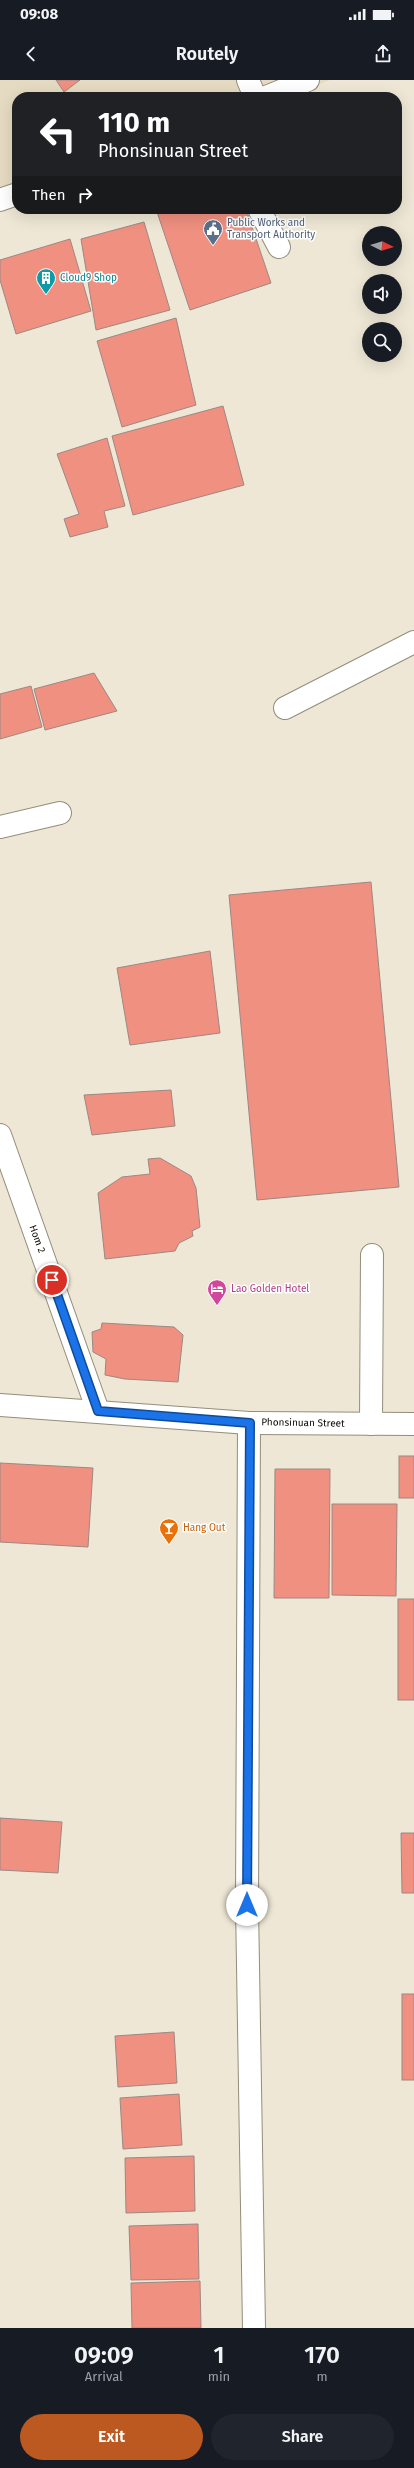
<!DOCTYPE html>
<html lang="en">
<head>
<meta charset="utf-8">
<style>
	body { margin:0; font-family:"Fira Sans",sans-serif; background:#20242c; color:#f1f3f6; height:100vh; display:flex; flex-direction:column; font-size:15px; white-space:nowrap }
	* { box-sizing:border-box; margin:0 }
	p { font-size:13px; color:#9ea1a6 }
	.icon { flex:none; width:22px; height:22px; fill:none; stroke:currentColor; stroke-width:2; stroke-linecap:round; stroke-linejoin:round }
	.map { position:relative; height:2248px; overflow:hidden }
	.drawer { display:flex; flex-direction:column; background:#171b24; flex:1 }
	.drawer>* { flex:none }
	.banner { position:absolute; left:12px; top:12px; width:390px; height:122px; border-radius:16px; box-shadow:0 4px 16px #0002; background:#202124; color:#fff; overflow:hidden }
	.needle { width:26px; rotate:95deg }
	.buttons { position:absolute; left:362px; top:146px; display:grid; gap:8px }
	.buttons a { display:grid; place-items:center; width:40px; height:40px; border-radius:50%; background:#171b24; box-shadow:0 4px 16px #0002; font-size:20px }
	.pin { position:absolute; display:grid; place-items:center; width:34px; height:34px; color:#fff; margin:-17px; border:2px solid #fff; border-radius:50%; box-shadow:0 1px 4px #0007 }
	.me { position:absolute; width:44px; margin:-22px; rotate:0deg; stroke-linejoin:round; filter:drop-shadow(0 0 3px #0008) }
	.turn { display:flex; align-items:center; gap:14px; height:84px; padding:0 20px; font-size:18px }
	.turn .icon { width:52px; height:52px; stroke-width:2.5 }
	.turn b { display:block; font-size:28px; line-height:34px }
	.then { display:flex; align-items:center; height:38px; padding:0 20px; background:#0003; gap:8px; font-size:15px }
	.eta { display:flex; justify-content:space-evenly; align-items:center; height:68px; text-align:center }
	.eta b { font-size:24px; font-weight:600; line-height:28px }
	.primary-button { display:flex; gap:8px; margin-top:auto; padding:8px 20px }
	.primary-button a { flex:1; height:46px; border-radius:24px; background:#bc5921; color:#fff; font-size:16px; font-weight:600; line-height:46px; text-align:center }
	.primary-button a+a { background:#20242c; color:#f1f3f6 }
	.status { display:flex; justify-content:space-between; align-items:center; height:28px; padding:0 20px; background:#171b24; direction:ltr }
	.status svg { height:11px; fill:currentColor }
	header { display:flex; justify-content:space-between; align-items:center; height:52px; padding:0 20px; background:#171b24; font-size:18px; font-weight:600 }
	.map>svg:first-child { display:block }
	.built { fill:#e5dbc2 }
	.building { fill:#ef9080; stroke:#9c8884 }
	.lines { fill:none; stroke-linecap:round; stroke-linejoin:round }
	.minor-casing { stroke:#938d7c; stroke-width:24 }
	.minor { stroke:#fff; stroke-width:22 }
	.route-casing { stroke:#114b97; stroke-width:10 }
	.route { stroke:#1a73e8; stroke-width:7 }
	.labels { text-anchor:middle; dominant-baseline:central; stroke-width:3; stroke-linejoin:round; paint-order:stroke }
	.service-label { font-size:10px; fill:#4e5e75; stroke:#fff; text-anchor:start }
	.culture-label { font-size:10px; fill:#0d838f; stroke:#fff; text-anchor:start }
	.street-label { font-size:10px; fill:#0e0b06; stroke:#fff }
	.hotel-label { font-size:10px; fill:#b23c85; stroke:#fff; text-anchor:start }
	.food-label { font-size:10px; fill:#c56008; stroke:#fff; text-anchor:start }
</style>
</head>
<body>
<div class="status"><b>09:08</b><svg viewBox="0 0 49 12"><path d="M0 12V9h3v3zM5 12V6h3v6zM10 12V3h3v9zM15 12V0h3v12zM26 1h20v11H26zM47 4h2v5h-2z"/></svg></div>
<header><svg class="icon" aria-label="back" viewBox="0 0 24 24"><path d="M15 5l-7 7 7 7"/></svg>Routely<svg class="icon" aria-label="share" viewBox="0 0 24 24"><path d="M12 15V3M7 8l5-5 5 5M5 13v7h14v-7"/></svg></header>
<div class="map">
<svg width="414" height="2248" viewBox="0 0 414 2248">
	<rect width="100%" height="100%" fill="#eee7d5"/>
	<path class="built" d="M0,0H330L286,17H17V122L0,128Z"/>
	<g class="building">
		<path d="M56,0H80L64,12Z"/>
		<path d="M156,129H246L271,203L190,230Z"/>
		<path d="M144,142L170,230L96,250L81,159Z"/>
		<path d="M70,159L91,231L16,254L0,200V180Z"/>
		<path d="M176,238L196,325L122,347L97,261Z"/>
		<path d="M223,326L244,405L133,435L112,356Z"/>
		<path d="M107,358L125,426L104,431L108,447L70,457L64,439L79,434L57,374Z"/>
		<path d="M94,593L117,631L45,650L34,609Z"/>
		<path d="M31,606L42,647L0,659V614Z"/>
		<path d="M371,802L399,1107L257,1120L229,815Z"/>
		<path d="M210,871L220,953L130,965L117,888Z"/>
		<path d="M171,1010L175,1046L92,1055L84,1015Z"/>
		<path d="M160,1078L191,1096L196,1108L200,1147L192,1151L193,1156L179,1163L175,1171L105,1179L98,1113L122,1097L150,1094L148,1079Z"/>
		<path d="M102,1243L174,1247L183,1255L178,1302L125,1299L105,1295L106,1279L93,1272L92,1252L101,1249Z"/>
		<rect x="399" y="1376" width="15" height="42"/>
		<path d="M0,1383L93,1388L88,1467L0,1462Z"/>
		<path d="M275,1389H330L329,1518H274Z"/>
		<path d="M332,1424H397L396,1516L332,1515Z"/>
		<rect x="398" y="1519" width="16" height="101"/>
		<path d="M0,1738L62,1742L58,1793L0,1790Z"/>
		<path d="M401,1753H414V1813H402Z"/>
		<rect x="402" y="1914" width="12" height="86"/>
		<path d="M174,1952L177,2003L118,2007L115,1956Z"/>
		<path d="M179,2014L182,2065L123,2069L120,2018Z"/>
		<path d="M194,2076L195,2131L126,2133L125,2078Z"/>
		<path d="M198,2144L199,2199L131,2200L129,2146Z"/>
		<path d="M200,2201L201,2248H132L131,2203Z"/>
	</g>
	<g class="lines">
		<defs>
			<g id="minor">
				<path d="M248,0L255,17"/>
				<path d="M266,17L308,0"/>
				<path d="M0,120L17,114"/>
				<path d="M259,129L279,167"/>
				<path d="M285,628L414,562"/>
				<path d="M0,747L60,733"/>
				<path d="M0,1055L98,1331"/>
				<path d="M0,1325L249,1343L414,1344"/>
				<path d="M249,1343L247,1825L254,2248"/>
				<path d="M371,1344L372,1175"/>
			</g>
		</defs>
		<use href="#minor" class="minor-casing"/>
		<use href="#minor" class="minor"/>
	</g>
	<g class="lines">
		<defs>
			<path id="route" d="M52,1200L98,1331L250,1343L247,1825"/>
		</defs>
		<use href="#route" class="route-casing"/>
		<use href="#route" class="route"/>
	</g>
	<defs>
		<symbol id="civic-pin" viewBox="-11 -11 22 30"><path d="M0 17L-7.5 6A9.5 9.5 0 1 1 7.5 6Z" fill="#5c6f8a" stroke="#fff"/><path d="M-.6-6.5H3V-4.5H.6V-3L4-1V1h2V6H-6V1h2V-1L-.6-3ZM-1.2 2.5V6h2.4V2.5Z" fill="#fff"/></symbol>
		<symbol id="building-pin" viewBox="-11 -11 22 30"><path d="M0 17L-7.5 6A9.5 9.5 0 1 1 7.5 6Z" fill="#0f9aa8" stroke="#fff"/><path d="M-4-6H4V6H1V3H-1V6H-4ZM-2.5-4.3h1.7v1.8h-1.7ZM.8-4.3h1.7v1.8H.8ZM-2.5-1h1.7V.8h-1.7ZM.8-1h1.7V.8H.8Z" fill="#fff"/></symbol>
		<symbol id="hotel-pin" viewBox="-11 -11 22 30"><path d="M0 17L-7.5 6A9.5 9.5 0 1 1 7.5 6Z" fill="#d1479c" stroke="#fff"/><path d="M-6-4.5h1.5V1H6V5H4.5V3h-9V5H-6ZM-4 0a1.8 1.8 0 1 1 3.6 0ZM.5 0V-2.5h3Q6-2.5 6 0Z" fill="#fff"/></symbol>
		<symbol id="bar-pin" viewBox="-11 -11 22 30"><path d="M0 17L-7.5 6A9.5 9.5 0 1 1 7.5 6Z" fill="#e8710a" stroke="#fff"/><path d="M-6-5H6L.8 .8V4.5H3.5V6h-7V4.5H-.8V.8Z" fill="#fff"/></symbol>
	</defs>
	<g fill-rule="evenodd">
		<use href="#civic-pin" x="202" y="138" width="22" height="30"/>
		<use href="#building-pin" x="35" y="187" width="22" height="30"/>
		<use href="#hotel-pin" x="206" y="1198" width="22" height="30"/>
		<use href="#bar-pin" x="158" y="1437" width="22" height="30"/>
	</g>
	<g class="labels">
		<g class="service-label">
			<text x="227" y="143">Public Works and<tspan x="227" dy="12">Transport Authority</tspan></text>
		</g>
		<g class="culture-label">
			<text x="60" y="198">Cloud9 Shop</text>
		</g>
		<g class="street-label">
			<text transform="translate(37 1159) rotate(70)">Hom 2</text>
			<text transform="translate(303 1343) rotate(1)">Phonsinuan Street</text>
		</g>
		<g class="hotel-label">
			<text x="231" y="1209">Lao Golden Hotel</text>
		</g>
		<g class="food-label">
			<text x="183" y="1448">Hang Out</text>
		</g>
	</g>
</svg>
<div class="buttons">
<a><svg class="needle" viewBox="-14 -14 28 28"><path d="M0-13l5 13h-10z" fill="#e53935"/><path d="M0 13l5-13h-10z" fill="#9ea1a6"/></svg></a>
<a><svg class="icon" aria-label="sound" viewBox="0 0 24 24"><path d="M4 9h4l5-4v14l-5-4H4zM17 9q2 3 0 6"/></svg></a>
<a><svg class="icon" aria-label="search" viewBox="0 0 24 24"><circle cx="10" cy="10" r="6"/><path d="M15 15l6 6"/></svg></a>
</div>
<div class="pin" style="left:52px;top:1200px;background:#d93025"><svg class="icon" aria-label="arrive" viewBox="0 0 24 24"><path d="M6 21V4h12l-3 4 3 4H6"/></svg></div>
<svg class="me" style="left:247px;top:1825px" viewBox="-20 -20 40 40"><circle r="19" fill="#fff"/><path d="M0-13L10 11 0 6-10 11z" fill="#1a73e8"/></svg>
<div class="banner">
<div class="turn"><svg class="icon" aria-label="left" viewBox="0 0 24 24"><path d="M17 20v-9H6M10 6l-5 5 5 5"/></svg><div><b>110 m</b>Phonsinuan Street</div></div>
<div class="then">Then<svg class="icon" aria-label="right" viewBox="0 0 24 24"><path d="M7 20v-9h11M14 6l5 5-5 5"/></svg></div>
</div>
</div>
<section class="drawer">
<div class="eta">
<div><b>09:09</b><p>Arrival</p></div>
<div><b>1</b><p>min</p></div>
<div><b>170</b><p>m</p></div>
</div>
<div class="primary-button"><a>Exit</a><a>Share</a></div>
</section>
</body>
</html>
